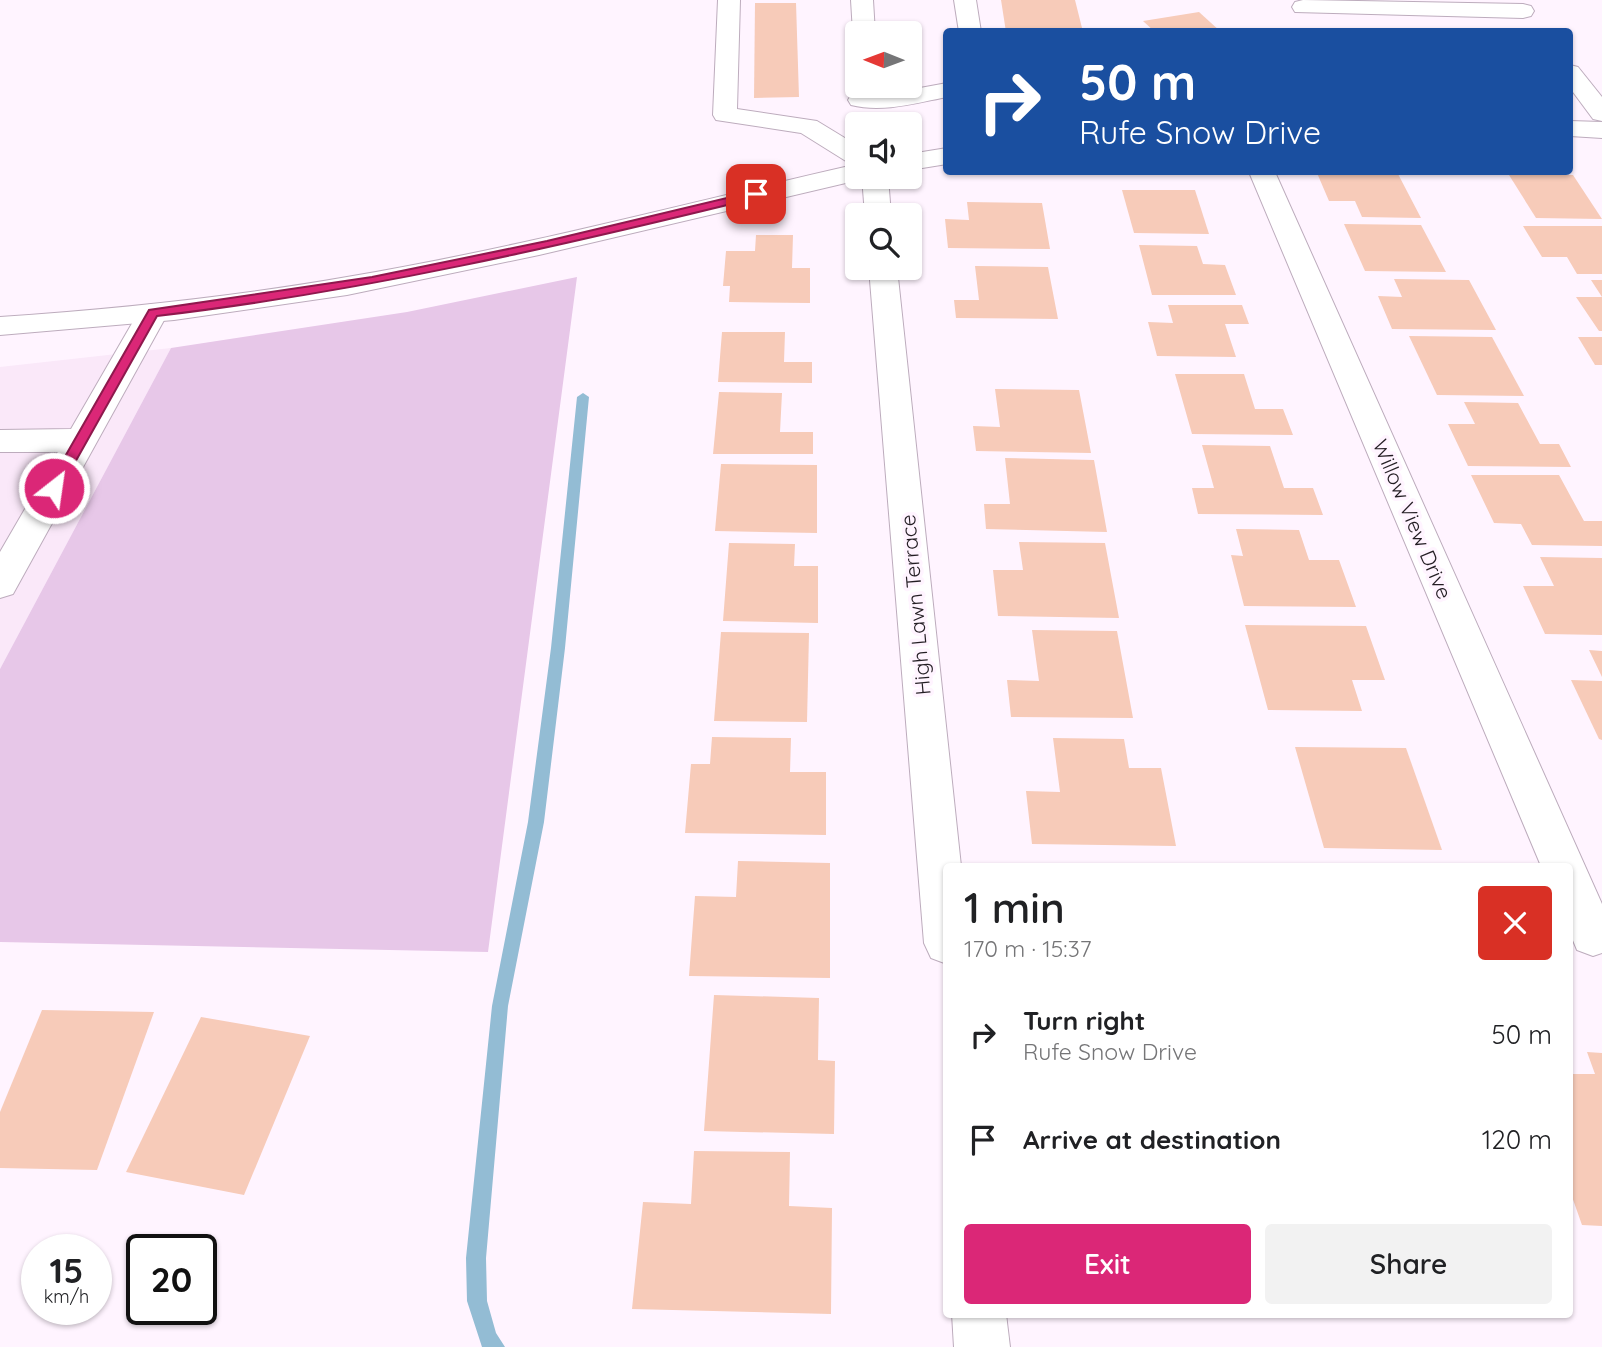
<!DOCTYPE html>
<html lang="en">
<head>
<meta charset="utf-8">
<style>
	body { margin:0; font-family:Quicksand,sans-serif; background:#f2f2f2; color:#202124; height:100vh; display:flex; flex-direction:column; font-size:26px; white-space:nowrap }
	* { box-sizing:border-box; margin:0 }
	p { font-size:23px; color:#757577 }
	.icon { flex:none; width:38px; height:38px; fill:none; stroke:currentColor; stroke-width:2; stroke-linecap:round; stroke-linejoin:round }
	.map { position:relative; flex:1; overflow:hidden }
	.details { position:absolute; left:943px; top:863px; width:630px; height:455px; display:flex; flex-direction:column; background:#fff; border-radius:7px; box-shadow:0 2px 5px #0004 }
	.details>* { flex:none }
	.top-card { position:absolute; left:943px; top:28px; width:630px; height:147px; border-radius:7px; box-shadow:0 2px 5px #0004; background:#1a4fa0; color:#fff; overflow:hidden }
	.needle { width:46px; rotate:271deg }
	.fabs { position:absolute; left:845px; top:21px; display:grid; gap:14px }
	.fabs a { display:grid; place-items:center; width:77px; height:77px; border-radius:7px; background:#fff; box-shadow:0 2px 5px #0004; font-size:35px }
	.speed { position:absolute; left:21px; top:1234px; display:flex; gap:14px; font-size:35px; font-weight:700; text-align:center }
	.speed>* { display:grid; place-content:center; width:91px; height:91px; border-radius:50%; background:#fff; box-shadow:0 2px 5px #0004; line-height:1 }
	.speed small { font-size:18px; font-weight:400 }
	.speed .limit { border:4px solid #111; border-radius:10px; background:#fff; color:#111 }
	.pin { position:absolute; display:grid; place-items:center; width:60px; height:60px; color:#fff; margin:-30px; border-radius:14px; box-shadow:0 4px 10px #0006 }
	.me { position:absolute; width:77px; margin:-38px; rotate:30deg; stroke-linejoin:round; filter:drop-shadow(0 0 5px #0008) }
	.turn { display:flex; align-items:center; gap:24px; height:147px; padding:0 21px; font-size:32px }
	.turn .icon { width:91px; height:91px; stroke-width:2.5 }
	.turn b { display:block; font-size:49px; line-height:60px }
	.round { display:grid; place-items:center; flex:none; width:74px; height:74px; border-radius:7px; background:#f2f2f2 }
	.overview { display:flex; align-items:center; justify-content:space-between; height:119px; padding:0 21px }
	h1 { font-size:42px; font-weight:600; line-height:52px }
	.button { display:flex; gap:14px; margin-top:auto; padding:14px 21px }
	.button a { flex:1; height:80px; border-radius:7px; background:#db2777; color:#fff; font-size:28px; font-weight:600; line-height:80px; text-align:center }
	.button a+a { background:#f2f2f2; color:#202124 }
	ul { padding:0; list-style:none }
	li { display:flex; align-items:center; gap:21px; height:105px; padding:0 21px }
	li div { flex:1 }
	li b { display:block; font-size:26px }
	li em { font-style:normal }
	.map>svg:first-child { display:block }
	.commercial { fill:#fae8f9 }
	.green { fill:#e7c7e8 }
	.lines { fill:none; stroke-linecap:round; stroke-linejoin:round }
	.stream { fill:#93bcd4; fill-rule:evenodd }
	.building { fill:#f7cbb9 }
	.minor-casing { stroke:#bdacbd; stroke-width:2 }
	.major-casing { stroke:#bdacbd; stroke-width:2 }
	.minor { fill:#fff; fill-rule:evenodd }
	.major { fill:#fff; fill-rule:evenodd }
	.route { fill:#db2777; stroke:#8e194d; stroke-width:2 }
	.labels { text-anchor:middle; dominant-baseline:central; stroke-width:7; stroke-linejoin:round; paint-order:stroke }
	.street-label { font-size:21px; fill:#231d23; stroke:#fff4ff }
</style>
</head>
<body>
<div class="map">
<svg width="1602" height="1347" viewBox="0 0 1602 1347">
	<rect width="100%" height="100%" fill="#fff4ff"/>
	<path class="commercial" d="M171,348L0,669V367Z"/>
	<path class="green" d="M577,277L488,952L0,942V669L171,348L407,312Z"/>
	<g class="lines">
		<path class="stream" d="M583,393L589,397L565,648L544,822L508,1006L486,1258L487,1301L496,1333L505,1347H482L467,1301L466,1258L492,1006L528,822L551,648L577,397Z"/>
	</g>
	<g class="building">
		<path d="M1001,0H1075L1083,32H1006Z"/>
		<path d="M755,3H796L799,97L754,98Z"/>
		<path d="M1199,12L1221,32H1155L1143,21Z"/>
		<path d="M1317,173L1398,174L1421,218L1362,217L1355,201H1329Z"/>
		<path d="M1509,175H1573L1602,219L1536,218Z"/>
		<path d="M1122,190H1195L1209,234L1134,233Z"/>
		<path d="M967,202L1042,203L1050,249L948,248L945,219L969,220Z"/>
		<path d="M1344,224L1421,225L1446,272L1365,271Z"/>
		<path d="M1523,226H1602V274H1577L1567,257H1542Z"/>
		<path d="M756,235H793L792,268H810V303L729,302L730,286H723L726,251H755Z"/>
		<path d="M1139,245L1197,246L1203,264L1225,265L1236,295H1152Z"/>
		<path d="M975,266L1048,267L1058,319L956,318L954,300H979Z"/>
		<path d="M1394,279L1469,280L1496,330L1392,329L1378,296L1402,297Z"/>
		<path d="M1591,280H1602V331H1599L1576,297H1602Z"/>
		<path d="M1168,305H1242L1249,324H1225L1236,357L1157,356L1148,322L1173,323Z"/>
		<path d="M722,332H785L784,362H812V383L718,382Z"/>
		<path d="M1409,336L1492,337L1524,396L1437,395Z"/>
		<path d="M1578,337H1602V365H1595Z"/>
		<path d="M1175,374H1244L1255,409H1283L1293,435L1192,434Z"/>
		<path d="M995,389L1079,390L1091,453L976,451L973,426L1000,427Z"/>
		<path d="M719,392L782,393L780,432H813V454H713Z"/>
		<path d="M1464,402L1518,403L1540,444H1559L1571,467L1468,466L1448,424H1475Z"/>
		<path d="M1202,445L1270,446L1284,488H1313L1323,515L1198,514L1192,488H1214Z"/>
		<path d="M1005,458L1094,460L1107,532L986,529L984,504H1010Z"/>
		<path d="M721,464L817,465V533L715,531Z"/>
		<path d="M1471,475H1559L1584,521H1602V546L1532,545L1521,524L1494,523Z"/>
		<path d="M1236,529L1299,530L1309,560H1339L1356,607L1244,606L1231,555L1243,556Z"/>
		<path d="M1019,542L1105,543L1119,618L998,616L993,570H1023Z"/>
		<path d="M729,543L795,544L794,566H818V623L723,621Z"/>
		<path d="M1540,557L1602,558V635L1545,634L1523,586H1554Z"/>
		<path d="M1245,625L1366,626L1385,680H1352L1362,711L1268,710Z"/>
		<path d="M1032,630L1117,631L1133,718L1011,717L1007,680L1039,681Z"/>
		<path d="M721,632L809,633L807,722L714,721Z"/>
		<path d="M1589,650L1602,651V677Z"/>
		<path d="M1571,680L1602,681V740L1599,739Z"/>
		<path d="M712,737L791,738L790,772H826V835L685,833L691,764H710Z"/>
		<path d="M1053,738L1124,739L1129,768H1161L1176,846L1032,844L1026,791L1060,792Z"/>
		<path d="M1295,747L1406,748L1442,850L1324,848Z"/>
		<path d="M738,861L830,863V978L689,976L695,896L736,897Z"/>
		<path d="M714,995L819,998L818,1060L835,1061L834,1134L704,1131Z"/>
		<path d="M42,1010L154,1012L97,1170L0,1168V1112Z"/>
		<path d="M201,1017L310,1036L244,1195L126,1172Z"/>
		<path d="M1587,1052L1602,1053V1226L1582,1225L1570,1191V1074H1595Z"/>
		<path d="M694,1151L790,1152L789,1206L832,1208L831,1314L632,1309L643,1202L691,1204Z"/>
	</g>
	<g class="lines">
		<defs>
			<g id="minor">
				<path d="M718,0H740L737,109L817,121L858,146V166L849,163L801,133L716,120L713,115Z"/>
				<path d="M851,0H873L875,33H858L856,38L853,33Z"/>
				<path d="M954,0H976L981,32H959Z"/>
				<path d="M1303,0L1523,4L1531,6L1534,11L1531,16L1523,18L1295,12L1292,7L1295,2Z"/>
				<path d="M1570,65L1578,67L1602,97V121L1593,119L1570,88Z"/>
				<path d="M947,83V97C916,103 882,113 851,105L848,100L851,95L893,93Z"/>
				<path d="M1249,172H1275L1602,904V953L1593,956L1577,950L1570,933V866H1541Z"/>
				<path d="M862,177H888L891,215H865Z"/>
				<path d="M869,268H897L961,866H947V964L931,958L924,943Z"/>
				<path d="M153,304L163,306L168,313L13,594L0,598V552L58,452H0V430L71,429L138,313L143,306Z"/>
				<path d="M952,1314H1006L1010,1347H954Z"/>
			</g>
			<g id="major">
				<path d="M1570,121L1602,122V138L1570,136Z"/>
				<path d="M947,148V164L910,170V154Z"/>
				<path d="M858,164V177L867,178L539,255L347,295L174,320L0,335V317C116,309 232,297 347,277C519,248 687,203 858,164Z"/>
			</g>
		</defs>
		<use href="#minor" class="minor-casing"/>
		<use href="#major" class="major-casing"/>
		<use href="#minor" class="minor"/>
		<use href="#major" class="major"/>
	</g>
	<path class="route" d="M756,191L762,194L760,197C561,246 361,292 157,316L59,491L54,493L47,488L149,310L372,277L547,241Z"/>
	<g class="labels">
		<g class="street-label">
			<text transform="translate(1413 519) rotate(67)">Willow View Drive</text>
			<text transform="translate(915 605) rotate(-95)">High Lawn Terrace</text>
		</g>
	</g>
</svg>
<div class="fabs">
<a><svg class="needle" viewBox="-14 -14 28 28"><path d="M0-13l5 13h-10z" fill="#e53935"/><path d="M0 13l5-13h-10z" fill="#757577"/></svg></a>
<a><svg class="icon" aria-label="sound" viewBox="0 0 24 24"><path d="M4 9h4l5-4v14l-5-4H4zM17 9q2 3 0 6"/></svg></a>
<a><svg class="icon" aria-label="search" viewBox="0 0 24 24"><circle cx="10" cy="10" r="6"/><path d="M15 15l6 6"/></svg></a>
</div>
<div class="speed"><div>15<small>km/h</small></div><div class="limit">20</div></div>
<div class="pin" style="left:756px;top:194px;background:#d93025"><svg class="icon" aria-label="arrive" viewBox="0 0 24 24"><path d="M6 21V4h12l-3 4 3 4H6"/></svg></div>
<svg class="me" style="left:54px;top:488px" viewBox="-20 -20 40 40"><circle r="17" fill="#db2777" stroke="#fff" stroke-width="3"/><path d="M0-11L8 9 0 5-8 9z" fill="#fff"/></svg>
<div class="top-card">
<div class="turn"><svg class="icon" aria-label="right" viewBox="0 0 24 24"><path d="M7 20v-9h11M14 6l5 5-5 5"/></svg><div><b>50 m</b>Rufe Snow Drive</div></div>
</div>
<section class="details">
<div class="overview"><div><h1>1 min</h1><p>170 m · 15:37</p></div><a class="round" style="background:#d93025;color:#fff"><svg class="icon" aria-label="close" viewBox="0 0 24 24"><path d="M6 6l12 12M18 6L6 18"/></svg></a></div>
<ul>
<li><svg class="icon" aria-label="right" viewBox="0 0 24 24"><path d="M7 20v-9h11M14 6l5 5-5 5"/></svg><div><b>Turn right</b><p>Rufe Snow Drive</p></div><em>50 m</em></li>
<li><svg class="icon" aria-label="arrive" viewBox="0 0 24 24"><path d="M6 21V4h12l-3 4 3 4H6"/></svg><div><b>Arrive at destination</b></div><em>120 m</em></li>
</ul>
<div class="button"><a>Exit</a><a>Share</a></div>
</section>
</div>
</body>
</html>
